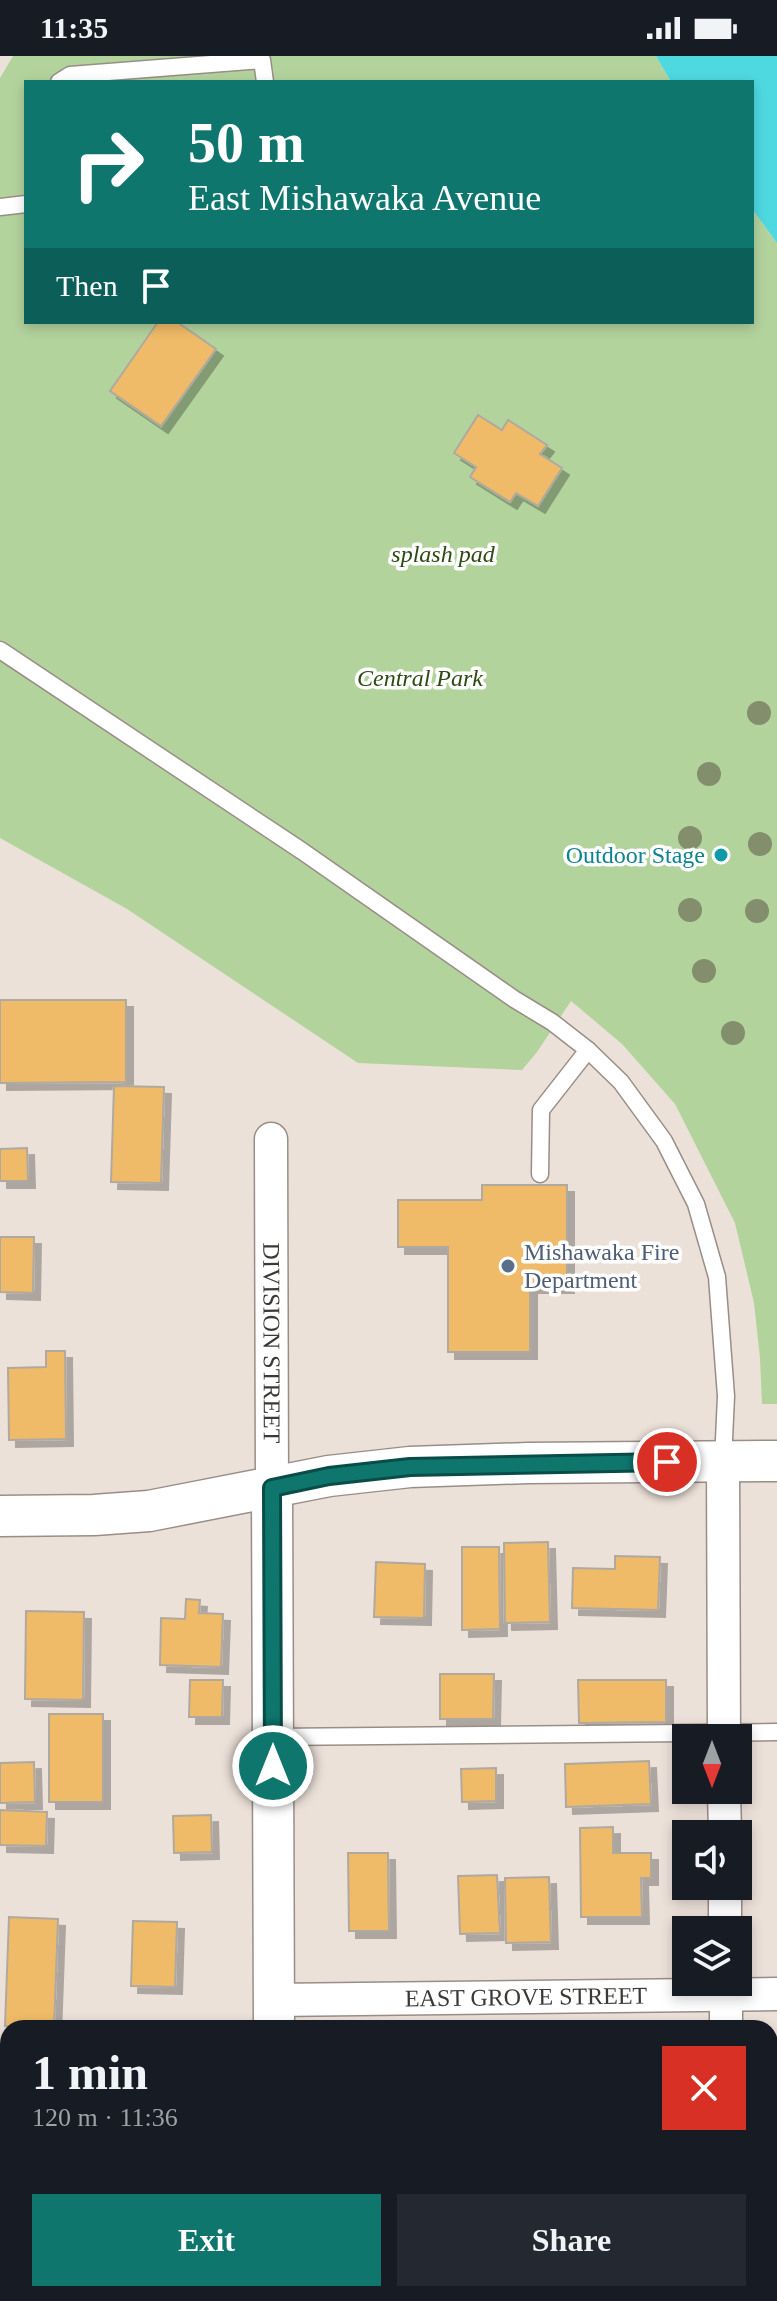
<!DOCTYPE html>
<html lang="en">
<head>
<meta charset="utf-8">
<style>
	body { margin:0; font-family:"Times New Roman",serif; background:#242831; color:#f1f3f6; height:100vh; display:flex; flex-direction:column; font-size:30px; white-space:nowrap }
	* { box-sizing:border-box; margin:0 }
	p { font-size:26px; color:#9ea1a6 }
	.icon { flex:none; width:44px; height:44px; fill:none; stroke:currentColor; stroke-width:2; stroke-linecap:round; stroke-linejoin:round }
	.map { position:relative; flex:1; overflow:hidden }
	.details { position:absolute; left:0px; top:1964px; width:778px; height:282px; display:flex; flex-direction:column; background:#171b24; border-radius:24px 24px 0 0; box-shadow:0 4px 12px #0003 }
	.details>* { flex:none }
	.top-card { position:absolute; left:24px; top:24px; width:730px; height:244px; border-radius:0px; box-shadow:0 4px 12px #0003; background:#0f766e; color:#fff; overflow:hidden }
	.needle { width:52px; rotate:180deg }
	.tools { position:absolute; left:672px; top:1668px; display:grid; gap:16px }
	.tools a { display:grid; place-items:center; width:80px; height:80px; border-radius:0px; background:#171b24; box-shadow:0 4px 12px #0003; font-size:40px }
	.pin { position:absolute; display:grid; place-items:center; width:68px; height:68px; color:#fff; margin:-34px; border:4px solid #fff; border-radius:50%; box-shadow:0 2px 8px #0007 }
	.me { position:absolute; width:88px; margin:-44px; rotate:0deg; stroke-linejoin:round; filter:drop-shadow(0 0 6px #0008) }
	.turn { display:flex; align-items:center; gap:28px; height:168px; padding:0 32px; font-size:36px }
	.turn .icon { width:104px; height:104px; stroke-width:2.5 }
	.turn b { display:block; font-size:56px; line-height:68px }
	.then { display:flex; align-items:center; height:76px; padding:0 32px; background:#0003; gap:16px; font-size:30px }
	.round { display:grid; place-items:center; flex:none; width:84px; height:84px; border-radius:0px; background:#242831 }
	.head { display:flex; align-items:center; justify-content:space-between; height:136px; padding:0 32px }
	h1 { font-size:48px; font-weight:600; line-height:60px }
	.button { display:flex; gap:16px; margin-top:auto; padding:16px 32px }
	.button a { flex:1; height:92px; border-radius:0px; background:#0f766e; color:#fff; font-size:32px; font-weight:600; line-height:92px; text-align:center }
	.button a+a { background:#242831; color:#f1f3f6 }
	.status { display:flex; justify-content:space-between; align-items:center; height:56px; padding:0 40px; background:#171b24; direction:ltr }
	.status svg { height:22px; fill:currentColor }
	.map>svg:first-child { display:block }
	.green { fill:#b3d39d }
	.water { fill:#4ed9e0 }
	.building { fill:#f0bb68; stroke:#b0a99f; stroke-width:2; filter:url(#shadow) }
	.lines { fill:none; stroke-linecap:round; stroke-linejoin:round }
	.service-casing { stroke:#998e87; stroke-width:19 }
	.minor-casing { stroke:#998e87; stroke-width:35 }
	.tertiary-casing { stroke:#998e87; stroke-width:43 }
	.service { stroke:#fff; stroke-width:16 }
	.minor { stroke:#fff; stroke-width:32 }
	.tertiary { stroke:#fff; stroke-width:40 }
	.tree { fill:#838e6c }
	.route-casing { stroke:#0a4d48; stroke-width:20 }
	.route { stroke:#0f766e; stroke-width:14 }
	.culture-dot { fill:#0f9aa8; stroke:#fff; stroke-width:3 }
	.service-dot { fill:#5c6f8a; stroke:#fff; stroke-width:3 }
	.labels { text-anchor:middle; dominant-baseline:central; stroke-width:7; stroke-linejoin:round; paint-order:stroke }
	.park-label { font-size:24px; font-style:italic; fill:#2d4a13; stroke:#fff }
	.culture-label { font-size:24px; fill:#0d838f; stroke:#fff; text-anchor:end }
	.service-label { font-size:24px; fill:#4e5e75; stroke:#fff; text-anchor:start }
	.street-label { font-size:24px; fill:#3c3835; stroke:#fff }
</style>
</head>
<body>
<div class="status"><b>11:35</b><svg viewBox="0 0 49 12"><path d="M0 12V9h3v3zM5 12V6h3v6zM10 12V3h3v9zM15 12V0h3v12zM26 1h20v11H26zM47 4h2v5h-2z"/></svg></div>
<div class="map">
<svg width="777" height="2245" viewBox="0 0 777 2245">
	<defs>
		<filter id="shadow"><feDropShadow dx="7" dy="7" stdDeviation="0" flood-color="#0004"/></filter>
	</defs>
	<rect width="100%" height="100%" fill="#ece1d9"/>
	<path class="green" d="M13,0H656L671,26H26V266H752V153L777,187V1348H762L760,1302L754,1247L735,1167L675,1048L622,988L571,945L537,996L522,1014L358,1007L127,853L0,782V22Z"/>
	<path class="water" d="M656,0H777V187L752,153V26H671Z"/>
	<g class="building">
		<path d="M158,266H177L216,293L161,370L110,335Z"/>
		<path d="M478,359L502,374L508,364L547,389L540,398L562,412L538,450L516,437L510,446L470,421L476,411L454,397Z"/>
		<path d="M0,944H126V1026L0,1027Z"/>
		<path d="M114,1030L164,1031L161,1127L111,1126Z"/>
		<path d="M27,1092L28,1125H0V1093Z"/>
		<path d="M482,1129H567V1230H530V1296H448V1191H398V1144H482Z"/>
		<path d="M0,1181H34L33,1237L0,1236Z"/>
		<path d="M46,1295H65L66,1383L9,1384L8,1312L46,1311Z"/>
		<path d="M548,1486L550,1566L505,1567L504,1487Z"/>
		<path d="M462,1491H499L500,1573L462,1574Z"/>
		<path d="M615,1500L660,1501L658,1554L572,1552L573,1512L615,1513Z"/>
		<path d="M376,1506L425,1508L424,1562L374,1561Z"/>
		<path d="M186,1543L200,1544L199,1557L223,1558L221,1611L160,1609L161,1562L185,1563Z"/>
		<path d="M26,1555L84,1556L83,1644L25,1643Z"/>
		<path d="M440,1618H494L493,1663H440Z"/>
		<path d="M190,1624H223L222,1661H189Z"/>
		<path d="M578,1624H666V1666L579,1667Z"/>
		<rect x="49" y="1658" width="54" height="88"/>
		<path d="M649,1705L651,1748L566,1751L565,1708Z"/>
		<path d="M34,1706L35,1746L0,1747V1707Z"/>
		<path d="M496,1712V1745L462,1746L461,1713Z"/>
		<path d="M0,1754L47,1756L46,1790L0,1789Z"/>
		<path d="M211,1759L212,1796L174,1797L173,1760Z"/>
		<path d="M613,1771V1797H651V1822H641L642,1861H581L580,1772Z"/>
		<path d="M348,1797H388L389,1875H349Z"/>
		<path d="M497,1819L500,1877L460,1878L458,1820Z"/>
		<path d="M549,1821L551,1886L506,1887L505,1822Z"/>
		<path d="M9,1861L58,1863L54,1972L5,1970Z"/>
		<path d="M133,1865L177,1866L175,1931L131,1930Z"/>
	</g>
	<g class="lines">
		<defs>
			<g id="service">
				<path d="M59,26L70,19L262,4L265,26"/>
				<path d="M0,151L26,148"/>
				<path d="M0,594L302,795L514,943L552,966L588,994L621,1026L664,1085L696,1148L717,1221L726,1340L723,1405"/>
				<path d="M540,1118L541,1054L588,994"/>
				<path d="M273,1681L777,1676"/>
				<path d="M770,2219L777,2218"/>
			</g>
			<g id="minor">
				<path id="s1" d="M271,1083L272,1432"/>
				<path d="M723,1405L724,1682"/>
				<path d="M724,1734L725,1778"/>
				<path d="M725,1830V1874"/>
				<path d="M726,1926V1972"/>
				<path id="s2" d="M274,1944L777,1938"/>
				<path d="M0,2028H8"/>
				<path d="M728,2238V2245"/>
			</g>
			<g id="tertiary">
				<path d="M272,1432L274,1972"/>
				<path d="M0,1460L94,1459L149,1455L329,1420L410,1411L528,1407L777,1405"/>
				<path d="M276,2238V2245"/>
			</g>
		</defs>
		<use href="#service" class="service-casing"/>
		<use href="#minor" class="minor-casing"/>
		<use href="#tertiary" class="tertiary-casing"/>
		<use href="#service" class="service"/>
		<use href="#minor" class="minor"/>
		<use href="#tertiary" class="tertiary"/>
	</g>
	<g class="tree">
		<circle cx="759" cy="657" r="12"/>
		<circle cx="709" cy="718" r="12"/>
		<circle cx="690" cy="782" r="12"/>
		<circle cx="760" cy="788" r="12"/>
		<circle cx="690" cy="854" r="12"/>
		<circle cx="757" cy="855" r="12"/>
		<circle cx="704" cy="915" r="12"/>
		<circle cx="733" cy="977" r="12"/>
	</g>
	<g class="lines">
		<defs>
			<path id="route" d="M273,1710L272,1432L329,1420L410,1411L667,1406"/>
		</defs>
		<use href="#route" class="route-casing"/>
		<use href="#route" class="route"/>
	</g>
	<circle class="culture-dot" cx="721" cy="799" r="8"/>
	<circle class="service-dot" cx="508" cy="1210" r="8"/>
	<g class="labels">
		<g class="park-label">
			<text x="443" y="498">splash pad</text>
			<text x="420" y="622">Central Park</text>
		</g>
		<g class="culture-label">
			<text x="705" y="799">Outdoor Stage</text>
		</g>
		<g class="service-label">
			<text x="524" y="1196">Mishawaka Fire<tspan x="524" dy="28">Department</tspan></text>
		</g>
		<g class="street-label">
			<text stroke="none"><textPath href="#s1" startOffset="204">DIVISION STREET</textPath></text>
			<text stroke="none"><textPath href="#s2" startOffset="252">EAST GROVE STREET</textPath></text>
		</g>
	</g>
</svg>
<div class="tools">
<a><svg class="needle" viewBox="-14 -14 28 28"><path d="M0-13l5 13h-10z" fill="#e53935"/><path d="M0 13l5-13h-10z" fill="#9ea1a6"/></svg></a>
<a><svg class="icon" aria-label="sound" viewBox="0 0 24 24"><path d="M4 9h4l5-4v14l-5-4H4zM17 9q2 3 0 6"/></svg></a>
<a><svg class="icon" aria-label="layers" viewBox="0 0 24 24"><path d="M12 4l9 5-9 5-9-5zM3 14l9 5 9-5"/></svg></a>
</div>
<div class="pin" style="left:667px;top:1406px;background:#d93025"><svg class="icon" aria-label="arrive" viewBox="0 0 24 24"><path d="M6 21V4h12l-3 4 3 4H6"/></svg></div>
<svg class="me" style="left:273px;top:1710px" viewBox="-20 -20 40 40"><circle r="17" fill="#0f766e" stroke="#fff" stroke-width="3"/><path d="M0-11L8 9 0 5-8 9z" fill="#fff"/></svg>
<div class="top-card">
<div class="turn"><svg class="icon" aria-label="right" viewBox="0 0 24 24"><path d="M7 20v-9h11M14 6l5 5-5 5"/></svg><div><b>50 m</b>East Mishawaka Avenue</div></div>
<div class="then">Then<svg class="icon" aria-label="arrive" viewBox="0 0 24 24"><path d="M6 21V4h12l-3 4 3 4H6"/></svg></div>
</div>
<section class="details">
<div class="head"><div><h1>1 min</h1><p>120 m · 11:36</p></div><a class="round" style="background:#d93025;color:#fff"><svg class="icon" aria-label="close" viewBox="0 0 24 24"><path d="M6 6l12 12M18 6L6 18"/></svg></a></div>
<div class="button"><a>Exit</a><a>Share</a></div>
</section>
</div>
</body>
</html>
